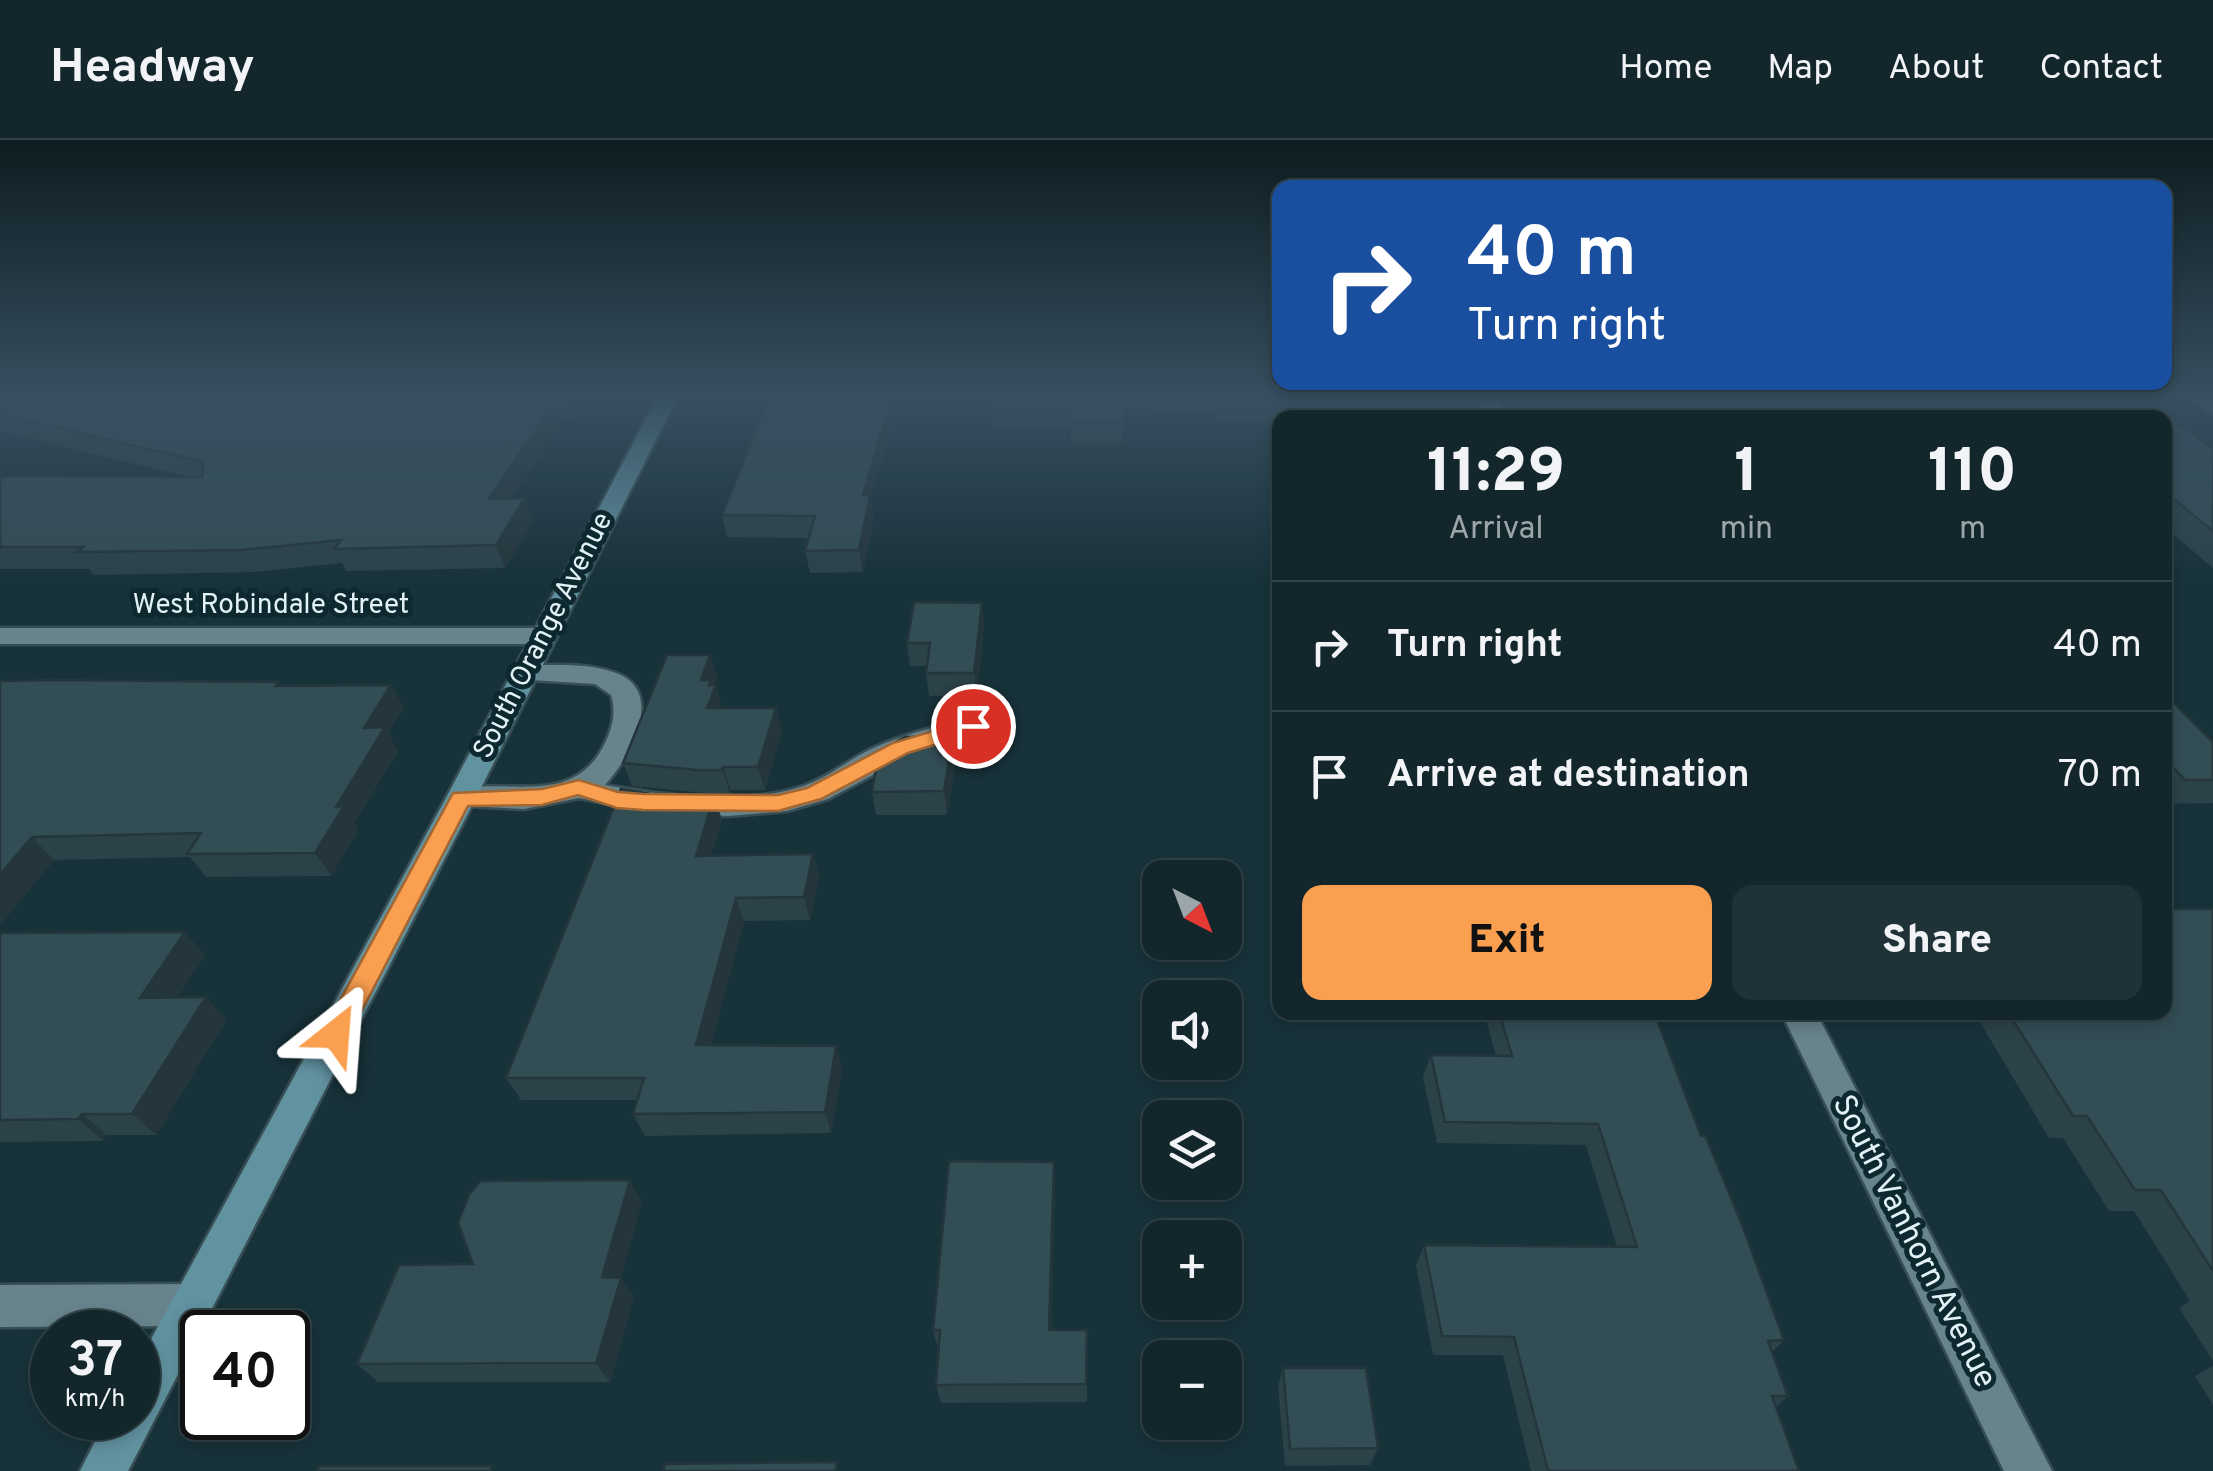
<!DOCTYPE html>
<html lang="en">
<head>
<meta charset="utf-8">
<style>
	body { margin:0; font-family:Overpass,sans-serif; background:#1f3238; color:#f1f3f6; height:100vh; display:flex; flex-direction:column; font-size:38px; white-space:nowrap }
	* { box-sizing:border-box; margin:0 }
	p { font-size:32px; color:#9ca5a9 }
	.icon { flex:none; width:55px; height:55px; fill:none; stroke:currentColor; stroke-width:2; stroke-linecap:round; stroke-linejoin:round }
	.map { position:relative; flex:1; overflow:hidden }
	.details { position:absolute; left:1272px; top:270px; width:900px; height:610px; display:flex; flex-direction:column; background:#12262c; border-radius:20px; box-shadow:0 5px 15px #0003,0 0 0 2px #314348 }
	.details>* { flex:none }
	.banner { position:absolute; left:1272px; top:40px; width:900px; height:210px; border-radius:20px; box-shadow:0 5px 15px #0003,0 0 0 2px #314348; background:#1a4fa0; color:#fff; overflow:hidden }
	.needle { width:65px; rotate:138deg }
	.buttons { position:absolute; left:1142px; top:720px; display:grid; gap:20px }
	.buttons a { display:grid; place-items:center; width:100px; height:100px; border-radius:20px; background:#12262c; box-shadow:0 5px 15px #0003,0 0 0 2px #314348; font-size:50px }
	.speed { position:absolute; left:30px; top:1170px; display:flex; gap:20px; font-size:50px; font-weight:700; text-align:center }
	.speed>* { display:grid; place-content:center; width:130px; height:130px; border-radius:50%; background:#12262c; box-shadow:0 5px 15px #0003,0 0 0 2px #314348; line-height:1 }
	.speed small { font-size:25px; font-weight:400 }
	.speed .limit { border:5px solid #111; border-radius:15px; background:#fff; color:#111 }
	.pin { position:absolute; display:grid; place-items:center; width:85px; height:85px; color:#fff; margin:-42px; border:5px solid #fff; border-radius:50%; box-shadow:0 2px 10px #0007 }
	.me { position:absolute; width:110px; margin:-55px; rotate:28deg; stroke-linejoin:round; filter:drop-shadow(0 0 8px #0008) }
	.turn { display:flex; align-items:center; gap:35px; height:210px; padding:0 30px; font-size:45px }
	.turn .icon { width:130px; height:130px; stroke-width:2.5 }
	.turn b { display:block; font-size:70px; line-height:85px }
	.eta { display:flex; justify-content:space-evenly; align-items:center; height:170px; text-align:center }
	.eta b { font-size:60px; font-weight:800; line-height:70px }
	.button { display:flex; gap:20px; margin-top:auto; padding:20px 30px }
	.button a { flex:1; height:115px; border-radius:20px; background:#fa9f4f; color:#111; font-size:40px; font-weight:800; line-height:115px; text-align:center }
	.button a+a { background:#1f3238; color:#f1f3f6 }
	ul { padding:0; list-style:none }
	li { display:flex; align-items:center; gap:30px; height:130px; padding:0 30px; border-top:2px solid #314348 }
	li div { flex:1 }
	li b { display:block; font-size:38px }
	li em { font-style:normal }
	header { display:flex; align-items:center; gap:60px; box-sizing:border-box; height:140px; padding:0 50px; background:#12262c; border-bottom:2px solid #314348 }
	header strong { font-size:48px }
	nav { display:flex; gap:55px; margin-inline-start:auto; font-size:35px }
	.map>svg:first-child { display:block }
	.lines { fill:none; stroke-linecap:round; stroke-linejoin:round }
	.lane-casing { stroke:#374e54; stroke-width:5 }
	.street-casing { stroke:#374e54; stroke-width:5 }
	.secondary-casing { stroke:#374e54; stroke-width:5 }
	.lane { fill:#67838c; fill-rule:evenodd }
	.street { fill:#67838c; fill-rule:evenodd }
	.secondary { fill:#6192a0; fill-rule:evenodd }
	.wall { fill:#2c4249 }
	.shaded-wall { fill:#24363c }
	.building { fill:#334d55; stroke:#24363c; stroke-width:2.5 }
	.route { fill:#fa9f4f; stroke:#a26733; stroke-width:2.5 }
	.labels { text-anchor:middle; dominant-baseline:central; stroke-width:10; stroke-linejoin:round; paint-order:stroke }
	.street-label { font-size:28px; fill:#e2f1f6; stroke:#0e2830 }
	.near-street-label { font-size:32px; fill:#e2f1f6; stroke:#0e2830 }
</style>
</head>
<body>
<header>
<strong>Headway</strong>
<nav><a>Home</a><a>Map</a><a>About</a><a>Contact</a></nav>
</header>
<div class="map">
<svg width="2213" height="1331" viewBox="0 0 2213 1331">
	<rect width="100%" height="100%" fill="#18323a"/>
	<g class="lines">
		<defs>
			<path id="lane" d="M523,525C554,526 586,522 616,533C668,552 628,620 605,645C665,656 744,666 803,646C827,638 848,620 871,609C903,594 939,586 973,577L983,579L987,586L983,593L910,615L828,659L787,671L728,676L660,674L579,658L524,669L450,665L446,658L450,651C506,635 574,671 606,601C613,586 616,571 611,555L595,544L514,539L510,533Z"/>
			<g id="street">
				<path d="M1476,256H1496L1507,278H1487Z"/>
				<path d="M2186,256L2213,259V274Z"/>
				<path d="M0,488H542L555,496L542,504H0Z"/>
				<path d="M1781,872H1816L2052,1331H2004Z"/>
				<path d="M191,1144L206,1150L212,1165L206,1180L191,1186L0,1187V1145Z"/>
			</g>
			<path id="secondary" d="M658,256H678L476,658L128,1331H80L107,1278H138V1223L446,658Z"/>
		</defs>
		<use href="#lane" class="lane-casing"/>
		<use href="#street" class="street-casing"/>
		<use href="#secondary" class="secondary-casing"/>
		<use href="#lane" class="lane"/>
		<use href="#street" class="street"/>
		<use href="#secondary" class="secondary"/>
	</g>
	<g class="wall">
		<path d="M0,256H590L574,280H564L512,358L534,380L505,428L346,431L342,423L254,432L93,435L89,429H0V336L189,337L0,291Z"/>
		<path d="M991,256H1409L1418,278H1280V281H1216L1214,271L1123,269V302H1071V289H991L989,268Z"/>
		<path d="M1581,256H1699L1716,278H1595Z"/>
		<path d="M2012,256H2141L2213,309V428L2165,387V278H2038Z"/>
		<path d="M871,361L874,377L863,432L810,433L805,411L809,398L727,397L722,375Z"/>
		<path d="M982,463L984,485L977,556H929L926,533L927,526H910L907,503Z"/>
		<path d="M710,515L717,537L714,545L722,568H776L782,591L765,650H731L730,654L705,653L632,646L623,623Z"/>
		<path d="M0,541L282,546L404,568L388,593L398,611L354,683L358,690L331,736L206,737L190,717L54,720L0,785Z"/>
		<path d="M2165,554L2213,602V663L2165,664Z"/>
		<path d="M953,596L956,620L947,675H876L872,652Z"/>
		<path d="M651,654L714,656L722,680L711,716L813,714L819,737L810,780L744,781L711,905L836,906L842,928L831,993L645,996L633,974L638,960H521L506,938Z"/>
		<path d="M2213,769V1221L2179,1168L2190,1161L2134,1071H2109L2063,998H2049L1974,872H2165Z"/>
		<path d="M0,793L205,815L177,858L206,857L226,880L156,995H107L103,1001L0,1002Z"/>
		<path d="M1484,872H1654L1701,996L1784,1200L1772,1212L1788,1256L1776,1267L1799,1331H1531L1503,1215H1433L1416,1125L1424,1105L1617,1107L1586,1005L1437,1003L1423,937L1431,915L1496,916Z"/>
		<path d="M1054,1022L1055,1043L1051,1190H1087V1262L941,1263L936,1245L939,1209H938L933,1190Z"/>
		<path d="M642,1061L621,1138L634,1157L610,1242H378L357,1224L473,1124Z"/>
		<path d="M2213,1226V1265L2195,1236Z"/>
		<path d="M1283,1228L1378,1308L1370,1325L1285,1326L1278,1246Z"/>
	</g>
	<g class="shaded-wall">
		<path d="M570,256H590L574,280L567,259Z"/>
		<path d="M892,256H900L871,361L874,377L863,432L859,410L863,355Z"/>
		<path d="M557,259L564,280L498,380L489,359Z"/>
		<path d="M525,358L534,380L505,428L496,405Z"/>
		<path d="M982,463L984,485L977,556L974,533Z"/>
		<path d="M710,515L717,537L713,548L716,545L722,568H707L701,540Z"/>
		<path d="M391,545L404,568L388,593L398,611L354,683L358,690L331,736L315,713L336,667L364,588Z"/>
		<path d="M776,568L782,591L765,650L758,627Z"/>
		<path d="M953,596L956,620L947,675L944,651Z"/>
		<path d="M723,627L731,650L730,654L722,630Z"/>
		<path d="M714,656L722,680L704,739L696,716Z"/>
		<path d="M32,697L54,720L0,785V735Z"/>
		<path d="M813,714L819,737L810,780L804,757Z"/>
		<path d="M736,758L744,781L705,928L696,905Z"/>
		<path d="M185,792L205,815L162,881L140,858Z"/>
		<path d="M206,857L226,880L156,995L132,974Z"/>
		<path d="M836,906L842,928L831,993L825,972Z"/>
		<path d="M82,974L107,995L103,1001L78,979Z"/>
		<path d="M1054,1022L1055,1043L1051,1209L1049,1190Z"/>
		<path d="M630,1040L642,1061L621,1138L634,1157L610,1242L596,1223L602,1137Z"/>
	</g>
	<g class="building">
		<path d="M0,256H570L567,259H557L489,359L525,358L496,405L334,409L341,400L241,410L77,412L83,407H0V336L202,337L204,322L0,274Z"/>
		<path d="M770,256H892L863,355H870L859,410L805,411L815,376L722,375Z"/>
		<path d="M991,256H1123L1124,281H1071V268H989Z"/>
		<path d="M1216,256H1409L1418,278H1339L1334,260L1217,261Z"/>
		<path d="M1601,256H1699L1716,278H1615Z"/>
		<path d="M2048,256H2141L2213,309V391L2165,352V278H2075Z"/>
		<path d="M914,462L982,463L974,533H926L930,503H907Z"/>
		<path d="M667,515H710L701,540H711L709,545H716L707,568H776L758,627H723L722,630H697L623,623Z"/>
		<path d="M53,540L279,542L276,546L391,545L364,588L385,587L336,667L344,666L315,713L187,714L201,693L32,697L0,735V541Z"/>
		<path d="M2165,554L2213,602V640H2185L2165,619Z"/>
		<path d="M953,596L944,651L872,652L879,611L905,597Z"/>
		<path d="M621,649L651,654L714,656L696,716L813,714L804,757L736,758L696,905L836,906L825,972L633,974L644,938H506Z"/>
		<path d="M2165,769H2213V1131L2161,1050H2135L2087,976H2073L2008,872H2165Z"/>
		<path d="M185,792L140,858L206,857L132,974H82L78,979L0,980V793Z"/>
		<path d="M1499,872H1654L1701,996L1705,995L1741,1082L1784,1200L1768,1201L1788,1256H1772L1799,1331H1548L1514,1197L1442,1196L1424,1105L1637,1107L1598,984L1445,982L1431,915L1512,916Z"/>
		<path d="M949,1021L1054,1022L1049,1190H1087L1086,1244L936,1245L940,1190H933Z"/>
		<path d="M630,1040L602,1137L621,1138L596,1223L357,1224L399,1125L473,1124L458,1083L469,1054L481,1041Z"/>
		<path d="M1283,1228H1366L1378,1308L1290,1309Z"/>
		<path d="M837,1322L836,1331H663L665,1324Z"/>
		<path d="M319,1326H492L490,1331H317Z"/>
	</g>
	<linearGradient id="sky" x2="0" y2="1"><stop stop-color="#0d1c20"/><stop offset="0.58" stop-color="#374f60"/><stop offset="1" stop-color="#374f60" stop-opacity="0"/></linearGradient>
	<rect width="2213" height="442" fill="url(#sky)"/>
	<path class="route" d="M973,579L983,586L980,591L908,613L821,659L778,671L643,670L617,668L578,655L542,665L468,666L345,903L336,906L326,903L322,894L326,886L453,653L542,649L579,640L618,652L643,654L778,655L807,648L893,603Z"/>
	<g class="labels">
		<g class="street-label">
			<text x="271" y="466">West Robindale Street</text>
			<text transform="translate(544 496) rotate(-63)">South Orange Avenue</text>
		</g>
		<g class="near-street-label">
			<text transform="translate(1913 1102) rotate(63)">South Vanhorn Avenue</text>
		</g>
	</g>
</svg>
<div class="buttons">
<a><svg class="needle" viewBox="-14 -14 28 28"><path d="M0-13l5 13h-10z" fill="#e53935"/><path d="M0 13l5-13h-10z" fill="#9ca5a9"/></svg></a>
<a><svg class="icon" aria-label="sound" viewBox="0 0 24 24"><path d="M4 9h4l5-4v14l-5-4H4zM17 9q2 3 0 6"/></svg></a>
<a><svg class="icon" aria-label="layers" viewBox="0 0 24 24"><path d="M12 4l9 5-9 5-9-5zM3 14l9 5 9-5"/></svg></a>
<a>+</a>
<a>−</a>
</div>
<div class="speed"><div>37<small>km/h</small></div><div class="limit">40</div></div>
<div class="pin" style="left:973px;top:586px;background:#d93025"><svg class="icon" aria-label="arrive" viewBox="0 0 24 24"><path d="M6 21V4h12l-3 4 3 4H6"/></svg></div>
<svg class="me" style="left:336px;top:894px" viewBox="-20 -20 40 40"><path d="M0-17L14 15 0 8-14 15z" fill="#fa9f4f" stroke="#fff" stroke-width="4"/></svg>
<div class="banner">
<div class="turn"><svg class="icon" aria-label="right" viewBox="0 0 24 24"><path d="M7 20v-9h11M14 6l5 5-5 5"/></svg><div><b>40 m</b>Turn right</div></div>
</div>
<section class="details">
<div class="eta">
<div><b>11:29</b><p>Arrival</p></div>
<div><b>1</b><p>min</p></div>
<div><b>110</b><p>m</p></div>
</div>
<ul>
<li><svg class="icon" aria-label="right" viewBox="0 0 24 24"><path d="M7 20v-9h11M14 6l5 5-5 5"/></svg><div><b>Turn right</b></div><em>40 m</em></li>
<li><svg class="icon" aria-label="arrive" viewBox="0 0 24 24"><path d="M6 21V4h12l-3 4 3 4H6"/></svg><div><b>Arrive at destination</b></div><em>70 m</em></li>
</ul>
<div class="button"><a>Exit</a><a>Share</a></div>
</section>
</div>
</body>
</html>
